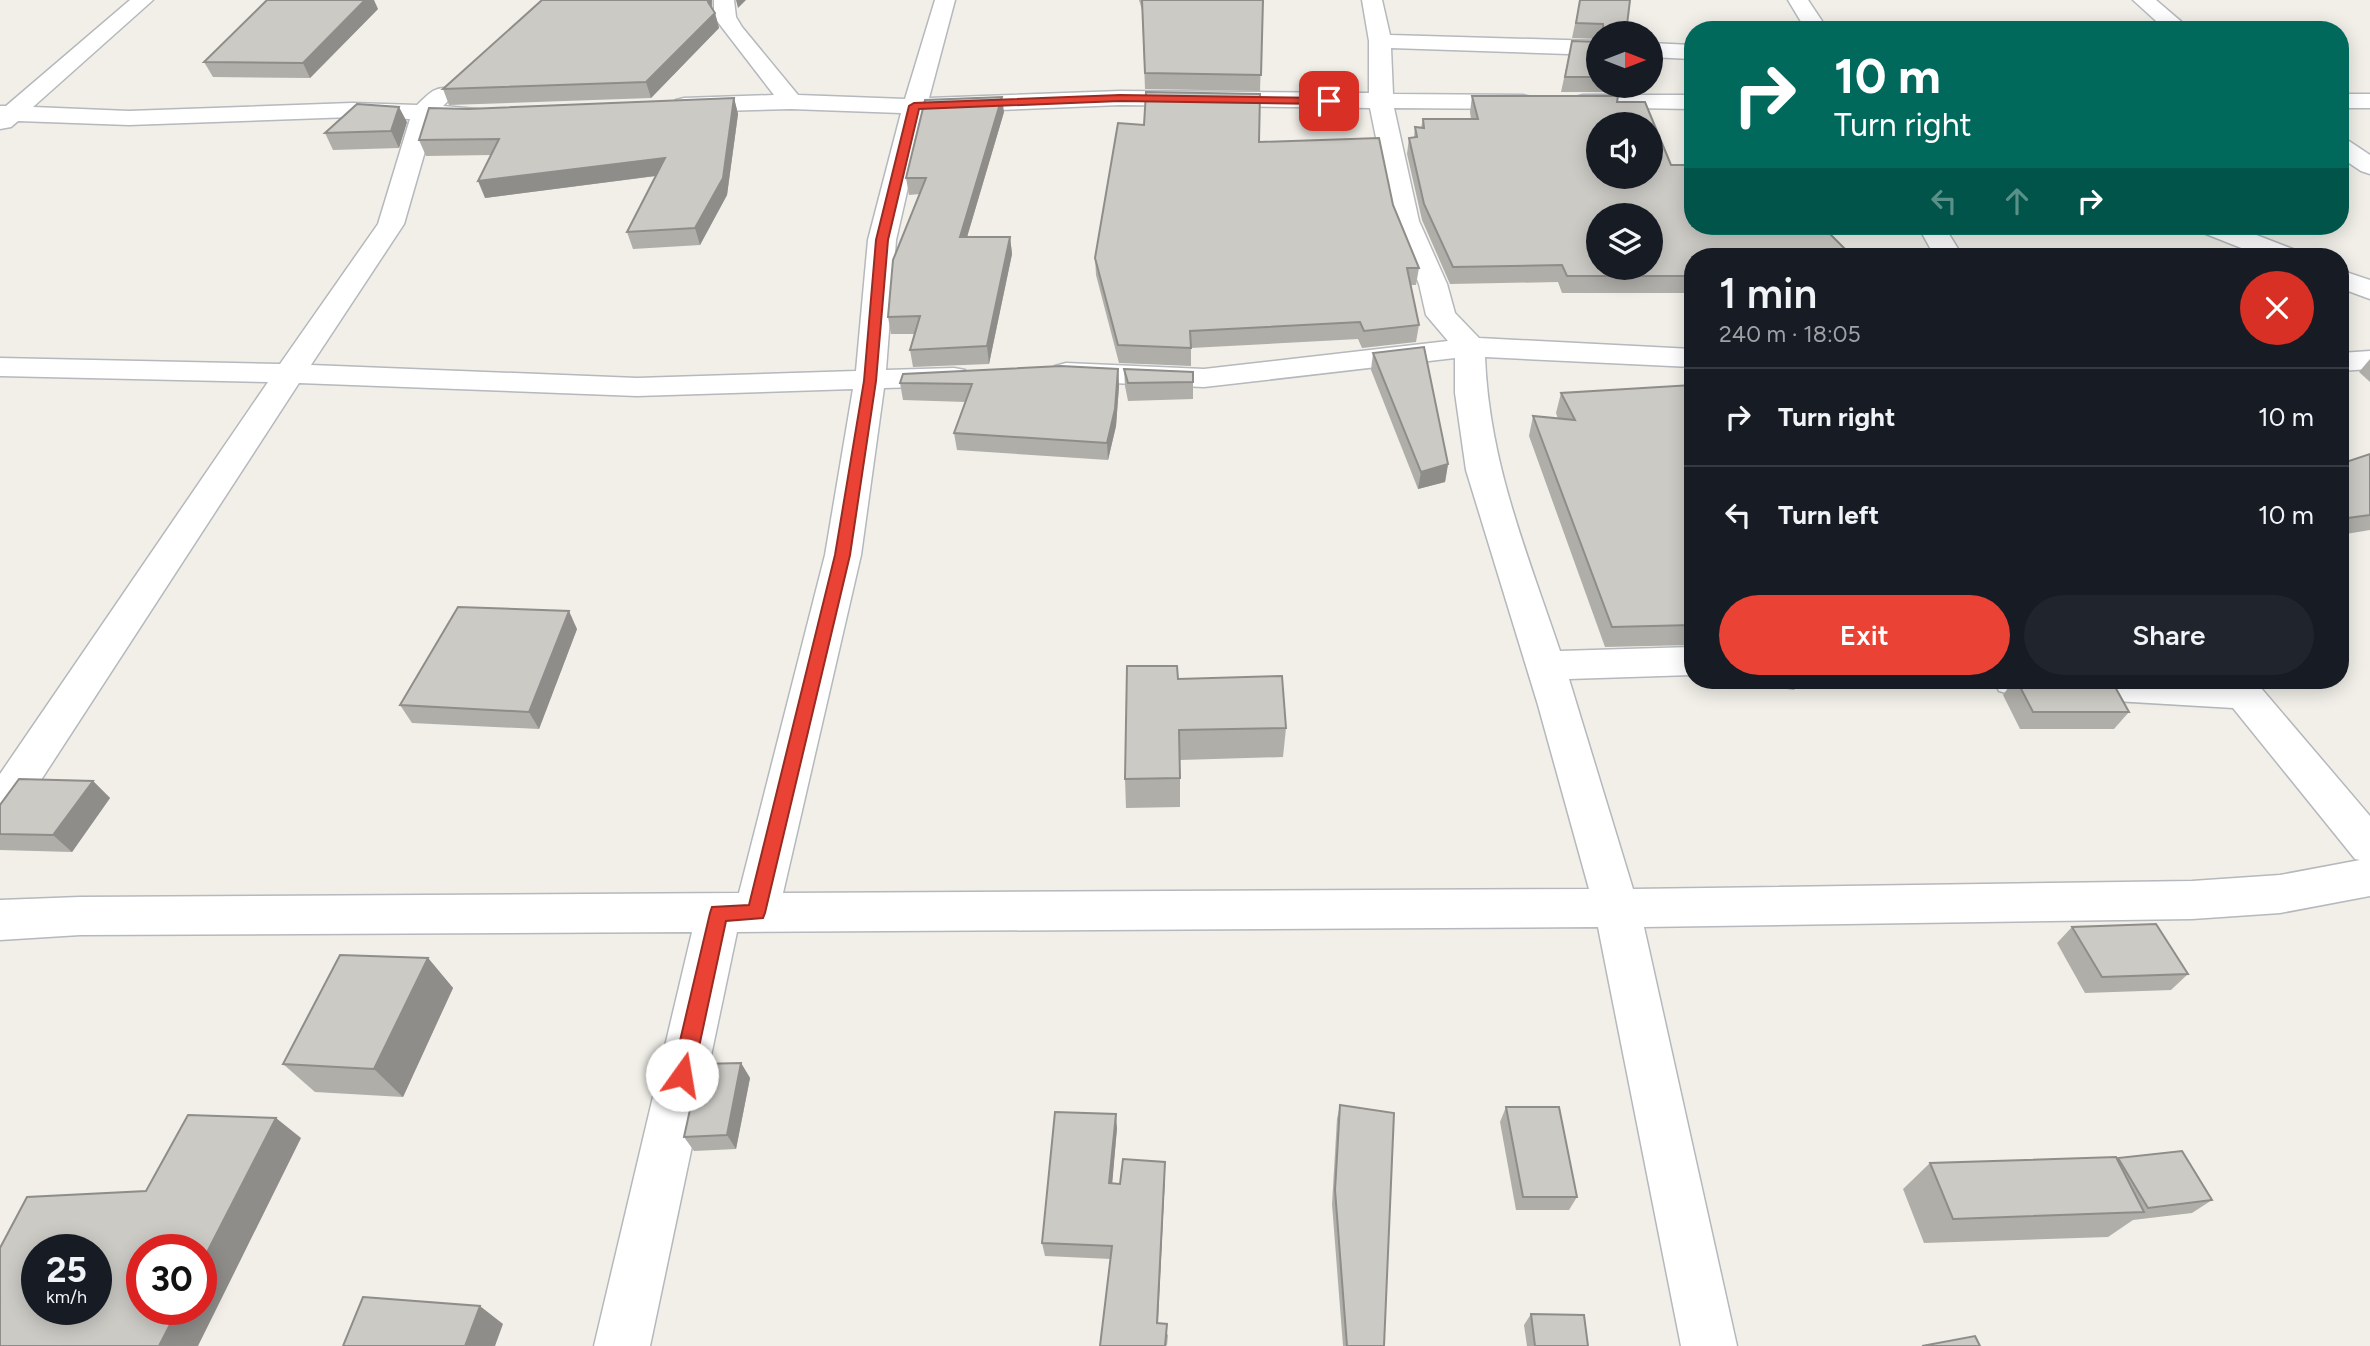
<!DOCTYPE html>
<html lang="en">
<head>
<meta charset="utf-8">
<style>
	body { margin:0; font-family:Figtree,sans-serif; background:#20242c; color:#f1f3f6; height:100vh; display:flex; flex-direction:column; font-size:26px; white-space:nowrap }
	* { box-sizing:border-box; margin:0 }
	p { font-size:23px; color:#9ea1a6 }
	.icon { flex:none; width:38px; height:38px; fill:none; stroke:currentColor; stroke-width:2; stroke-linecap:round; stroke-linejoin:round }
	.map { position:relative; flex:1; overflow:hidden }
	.drawer { position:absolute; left:1684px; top:248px; width:665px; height:441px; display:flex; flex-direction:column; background:#171b24; border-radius:28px; box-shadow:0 4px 18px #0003 }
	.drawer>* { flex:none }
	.guide { position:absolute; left:1684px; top:21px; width:665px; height:214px; border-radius:28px; box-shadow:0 4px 18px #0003; background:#00695c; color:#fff; overflow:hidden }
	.needle { width:46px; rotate:90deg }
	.buttons { position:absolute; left:1586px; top:21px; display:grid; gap:14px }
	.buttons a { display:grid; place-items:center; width:77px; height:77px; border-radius:50%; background:#171b24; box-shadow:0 4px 18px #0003; font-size:35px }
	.speed { position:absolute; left:21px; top:1234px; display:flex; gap:14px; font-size:35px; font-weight:700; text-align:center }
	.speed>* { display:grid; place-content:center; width:91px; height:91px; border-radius:50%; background:#171b24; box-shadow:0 4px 18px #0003; line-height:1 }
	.speed small { font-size:18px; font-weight:400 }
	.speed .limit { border:10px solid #d22; background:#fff; color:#111 }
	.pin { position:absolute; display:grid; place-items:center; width:60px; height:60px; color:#fff; margin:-30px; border-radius:14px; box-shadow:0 4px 10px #0006 }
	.me { position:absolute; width:77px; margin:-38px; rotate:13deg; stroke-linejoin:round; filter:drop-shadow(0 0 5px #0008) }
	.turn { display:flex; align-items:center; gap:24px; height:147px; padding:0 35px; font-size:32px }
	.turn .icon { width:91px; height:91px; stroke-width:2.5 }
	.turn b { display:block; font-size:49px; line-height:60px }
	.lanes { display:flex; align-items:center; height:66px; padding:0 35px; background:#0003; justify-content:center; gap:35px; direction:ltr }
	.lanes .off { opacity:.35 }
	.round { display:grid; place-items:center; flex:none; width:74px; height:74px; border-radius:37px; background:#20242c }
	.summary { display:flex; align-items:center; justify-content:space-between; height:119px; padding:0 35px }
	h1 { font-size:42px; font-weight:600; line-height:52px }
	.primary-button { display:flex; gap:14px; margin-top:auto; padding:14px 35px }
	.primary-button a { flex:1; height:80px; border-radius:42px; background:#ea4335; color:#fff; font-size:28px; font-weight:600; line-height:80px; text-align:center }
	.primary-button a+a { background:#20242c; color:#f1f3f6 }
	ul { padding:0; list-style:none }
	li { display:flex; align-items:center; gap:21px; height:98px; padding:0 35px; border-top:2px solid #363941 }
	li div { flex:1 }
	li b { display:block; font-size:26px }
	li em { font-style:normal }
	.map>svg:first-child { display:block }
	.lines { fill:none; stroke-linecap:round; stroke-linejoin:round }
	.street-casing { stroke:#b5b8bc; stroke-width:3 }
	.street { fill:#fff; fill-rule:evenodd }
	.wall { fill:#afaea9 }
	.shaded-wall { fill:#8f8d8a }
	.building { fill:#cccac5; stroke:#8f8d8a; stroke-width:2; fill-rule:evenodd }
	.route { fill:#ea4335; stroke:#982c22; stroke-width:2 }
</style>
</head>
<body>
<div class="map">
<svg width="2370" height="1346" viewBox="0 0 2370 1346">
	<rect width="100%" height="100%" fill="#f1efe8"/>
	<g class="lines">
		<defs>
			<g id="street">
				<path d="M130,0H153L33,107L129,111L352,103L417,105C428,95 435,85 451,89L455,94L443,106L488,110L492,115L488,120H434L404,224L311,365L637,378L856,371L868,240L901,113L791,109L684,112L676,110L672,105L676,100L684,98L774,95L714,17V0H734L736,17L742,27L798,95L905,99L935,0H955L929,98L1120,91L1369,93V41L1362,0H1382L1390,35L1598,41V55L1391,48L1393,94L1523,95L1531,97L1535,102L1531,107L1523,109L1394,108L1419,221L1447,284L1455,313L1479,338L1692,349V367L1485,357C1489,462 1527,553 1560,651L1692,647V675L1569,679L1633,889L2192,881L2280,875L2360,860L2355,859L2233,708L2013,695L1999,691L1994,681H2255L2370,816V896L2280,913L2192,919L1644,927L1737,1346H1681L1598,927L737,932L650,1346H594L692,932L80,935L0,940V900L80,897L739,893L825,555L853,389L637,396L299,383L15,820L0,825V774L268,382L0,376V358L280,364L378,224L410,119L352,117L129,125L18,121L11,127L0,129V106H6ZM1120,105L1370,108L1393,221L1419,284L1426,315L1448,341L1204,369L1066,363L1055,366L1051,372L1055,378L1066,381L1204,387L1455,358V393L1466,470L1538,705L1589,889L783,893L861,555L884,388L954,386L965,384L969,377L965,370L954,368L886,370L896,240L925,113Z"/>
				<path d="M1788,0H1808L1828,30H1806Z"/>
				<path d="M2133,0H2156L2191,30H2166Z"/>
				<path d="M1650,43L1692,45V59L1650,57Z"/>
				<rect x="2340" y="94" width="30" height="14"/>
				<path d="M1583,95H1692V109L1575,107L1571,102L1575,97Z"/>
				<path d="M2340,139L2349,141L2370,155V174L2361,171L2340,157Z"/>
				<path d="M1918,226H1944L1963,257H1935Z"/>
				<path d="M2197,226H2233L2298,251L2302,257H2264L2201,232Z"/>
				<path d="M2340,270L2370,280V299L2340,288Z"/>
				<path d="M2370,351V369L2340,371V353Z"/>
			</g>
		</defs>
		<use href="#street" class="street-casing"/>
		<use href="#street" class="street"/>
	</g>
	<g class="wall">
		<path d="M542,0H712V8L715,13L719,28L651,98L449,105L443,89Z"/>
		<path d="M1139,0H1263L1260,91L1145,89L1142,10Z"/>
		<path d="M1580,0L1626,33H1598V39L1572,38Z"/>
		<path d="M378,9L310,78L213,77L204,62Z"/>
		<path d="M1572,41L1598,42V86H1618L1617,92H1561Z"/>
		<path d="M1472,96L1617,102L1692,257V293H1562L1558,282L1450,284L1422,220L1407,154L1409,138L1414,137L1415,127L1421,128L1423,119H1471L1470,112Z"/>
		<path d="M734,98L738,114L727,195L700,245L633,249L627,232L656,176L485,198L491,155L426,156L419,140L468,109Z"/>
		<path d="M1004,112L967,237H1010L1012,254L989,364L913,367L910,350L914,334H891L888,317L920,194L909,195L906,178Z"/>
		<path d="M407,122L399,148L333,150L325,133Z"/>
		<path d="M1259,142L1393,205L1419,268L1416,285H1411L1419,325L1416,342L1362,348L1358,339L1191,348V366L1119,363L1096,275L1095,258Z"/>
		<path d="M1373,353L1448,464L1445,482L1418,489L1371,370Z"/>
		<path d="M2370,359V382L2359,372Z"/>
		<path d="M1118,369L1119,386L1116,426L1108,460L957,450L954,433L966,402L903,400L900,383Z"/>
		<path d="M1124,369L1193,382V399L1128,401L1125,386Z"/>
		<path d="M1692,385V645L1605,647L1529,436L1533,416L1558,419L1556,413L1561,393Z"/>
		<path d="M2370,454V530L2340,535V464Z"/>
		<path d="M577,629L539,729L412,723L400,705Z"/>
		<path d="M1178,679L1286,728L1283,757L1180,760V807L1126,808L1125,779Z"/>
		<path d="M1727,681H1799L1794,690Z"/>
		<path d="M2013,681H2056L2129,712L2114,729H2020L2003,695Z"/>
		<path d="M93,781L110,798L72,852L0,850V805Z"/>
		<path d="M2072,927L2188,974L2171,990L2085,993L2057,943Z"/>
		<path d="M428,958L453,988L403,1097L315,1092L283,1064Z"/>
		<path d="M741,1063L750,1078L736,1149L694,1151L684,1137Z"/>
		<path d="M1340,1105L1384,1346H1343L1332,1204L1337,1119Z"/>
		<path d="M1506,1107L1577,1197L1569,1210H1516L1500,1122Z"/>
		<path d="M1117,1128L1112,1183L1120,1184L1165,1162V1176L1158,1323L1168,1335L1167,1346L1111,1259L1045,1256L1042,1243Z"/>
		<path d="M2118,1158L2212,1200L2192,1213L2133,1220L2108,1237L1924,1243L1903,1189L1930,1163Z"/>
		<path d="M1531,1314L1588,1346H1527L1524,1325Z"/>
	</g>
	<g class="shaded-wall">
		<path d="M365,0H374L378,9L310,78L303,63Z"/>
		<path d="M708,0H712L711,16L715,13L719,28L651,98L646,82Z"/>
		<path d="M736,0H746L738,8Z"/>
		<path d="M1002,97L1004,112L962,254L960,237Z"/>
		<path d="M734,98L738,114L727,195L700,245L695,228Z"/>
		<path d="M399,107L407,122L399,148L391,131Z"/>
		<path d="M665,158L670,174L485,198L478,181Z"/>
		<path d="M1010,237L1012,254L989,364L987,346Z"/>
		<path d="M1118,369L1119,386L1116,426L1108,460L1107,443Z"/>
		<path d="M1448,464L1445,482L1418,489L1421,472Z"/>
		<path d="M569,611L577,629L539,729L529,712Z"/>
		<path d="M93,781L110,798L72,852L53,835Z"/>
		<path d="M428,958L453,988L403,1097L374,1069Z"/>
		<path d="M741,1063L750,1078L736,1149L727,1135Z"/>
		<path d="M1116,1114L1117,1128L1111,1197L1109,1183Z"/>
		<path d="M276,1118L301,1138L198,1346H159L178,1309H201V1264Z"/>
		<path d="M1165,1162V1176L1157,1334V1323Z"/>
		<path d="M480,1306L503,1324L495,1346H465Z"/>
	</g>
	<g class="building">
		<path d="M267,0H365L303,63L204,62Z"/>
		<path d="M542,0H708V2L715,13L646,82L443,89Z"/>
		<path d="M1142,0H1263L1261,75L1145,73Z"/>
		<path d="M1580,0H1630L1626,33H1604L1603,24L1576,23Z"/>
		<path d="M1572,41L1598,42V77H1565Z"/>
		<path d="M1146,92L1260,94L1259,142L1379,138L1393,205L1419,268H1407L1419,325L1364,331L1360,322L1190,331L1191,348L1118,345L1095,258L1118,123L1144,125Z"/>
		<path d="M1472,96H1618L1617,102H1645L1671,165H1692V226H1822L1853,257H1692V276H1567L1562,265L1453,267L1424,204L1409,138L1417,137L1415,127L1424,128L1423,119H1478ZM1598,124H1650V177H1598ZM1598,215H1650V268H1598Z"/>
		<path d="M1002,97L960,237H1010L987,346L910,350L920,316L888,317L893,260L926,178H906L925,100Z"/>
		<path d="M734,98L723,178L695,228L627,232L665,158L478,181L499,139L419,140L429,108L468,109Z"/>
		<path d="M357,104L399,107L391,131L325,133Z"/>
		<path d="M1424,347L1448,464L1421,472L1373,353Z"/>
		<path d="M1061,366L1118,369L1115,409L1107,443L954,433L972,384L900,383L903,374Z"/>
		<path d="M1124,369L1193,372V382L1128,383Z"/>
		<path d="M1692,385V625L1612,627L1533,416L1575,420L1561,393Z"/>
		<path d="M2370,454V515L2340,519V464Z"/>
		<path d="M458,607L569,611L529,712L400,705Z"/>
		<path d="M1127,666H1177L1178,679L1282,676L1286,728L1179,730L1180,778L1125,779Z"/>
		<path d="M2017,681H2056L2114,685L2129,712H2033Z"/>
		<path d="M19,779L93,781L53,835L0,834V805Z"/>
		<path d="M2156,924L2188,974L2102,977L2072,927Z"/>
		<path d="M340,955L428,958L374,1069L283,1064Z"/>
		<path d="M741,1063L727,1135L684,1137L700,1064Z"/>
		<path d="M1340,1105L1394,1113L1384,1346H1347L1335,1190Z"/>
		<path d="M1506,1107H1559L1577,1197H1523Z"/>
		<path d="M1055,1112L1116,1114L1109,1183L1120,1184L1123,1159L1165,1162L1157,1323L1167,1324L1165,1346H1100L1112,1246L1042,1243Z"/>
		<path d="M188,1115L276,1118L201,1264V1250H142V1309H178L159,1346H0V1248L27,1197L146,1191ZM37,1250H96V1309H37Z"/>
		<path d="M2182,1151L2212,1200L2148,1208L2118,1158Z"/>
		<path d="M2116,1157L2144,1212L1953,1219L1930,1163Z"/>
		<path d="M363,1297L480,1306L465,1346H343Z"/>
		<path d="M1531,1314L1584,1315L1588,1346H1535Z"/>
		<path d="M1975,1336L1980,1346H1922Z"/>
	</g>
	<path class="route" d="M1120,95L1329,98L1334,101L1329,104L1120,101L919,109L888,240L876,381L850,555L765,913L763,918L726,921L693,1075L690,1082L682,1085L675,1082L672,1075L710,913L712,907L749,905L835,555L864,381L876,240L909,106L914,103Z"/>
</svg>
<div class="buttons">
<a><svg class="needle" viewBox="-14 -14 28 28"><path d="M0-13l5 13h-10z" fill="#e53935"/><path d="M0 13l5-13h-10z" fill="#9ea1a6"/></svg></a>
<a><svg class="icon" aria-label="sound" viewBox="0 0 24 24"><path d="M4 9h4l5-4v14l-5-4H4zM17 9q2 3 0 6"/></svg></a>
<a><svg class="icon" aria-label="layers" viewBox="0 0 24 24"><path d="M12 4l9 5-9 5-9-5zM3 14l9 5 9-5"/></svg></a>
</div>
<div class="speed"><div>25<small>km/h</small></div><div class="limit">30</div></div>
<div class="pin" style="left:1329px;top:101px;background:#d93025"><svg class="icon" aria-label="arrive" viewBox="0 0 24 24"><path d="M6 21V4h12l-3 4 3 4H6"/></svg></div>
<svg class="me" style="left:682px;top:1075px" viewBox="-20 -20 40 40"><circle r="19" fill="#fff"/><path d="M0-13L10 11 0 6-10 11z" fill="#ea4335"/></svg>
<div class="guide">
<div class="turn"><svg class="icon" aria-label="right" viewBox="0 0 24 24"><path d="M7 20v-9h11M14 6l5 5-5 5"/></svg><div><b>10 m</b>Turn right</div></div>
<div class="lanes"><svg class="icon off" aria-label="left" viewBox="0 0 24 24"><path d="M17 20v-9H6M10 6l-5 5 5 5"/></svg><svg class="icon off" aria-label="ahead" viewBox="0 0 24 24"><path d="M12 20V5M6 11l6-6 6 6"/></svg><svg class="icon" aria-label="right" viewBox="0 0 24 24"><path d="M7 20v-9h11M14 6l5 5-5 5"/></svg></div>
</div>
<section class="drawer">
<div class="summary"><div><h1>1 min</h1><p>240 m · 18:05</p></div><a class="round" style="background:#d93025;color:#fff"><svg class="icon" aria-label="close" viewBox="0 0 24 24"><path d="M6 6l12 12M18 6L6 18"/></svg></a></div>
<ul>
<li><svg class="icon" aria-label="right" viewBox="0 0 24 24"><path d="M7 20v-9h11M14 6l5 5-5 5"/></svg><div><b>Turn right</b></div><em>10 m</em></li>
<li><svg class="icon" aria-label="left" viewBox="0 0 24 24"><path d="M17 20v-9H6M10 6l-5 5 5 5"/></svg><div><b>Turn left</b></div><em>10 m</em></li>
</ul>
<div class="primary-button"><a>Exit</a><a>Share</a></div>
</section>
</div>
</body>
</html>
